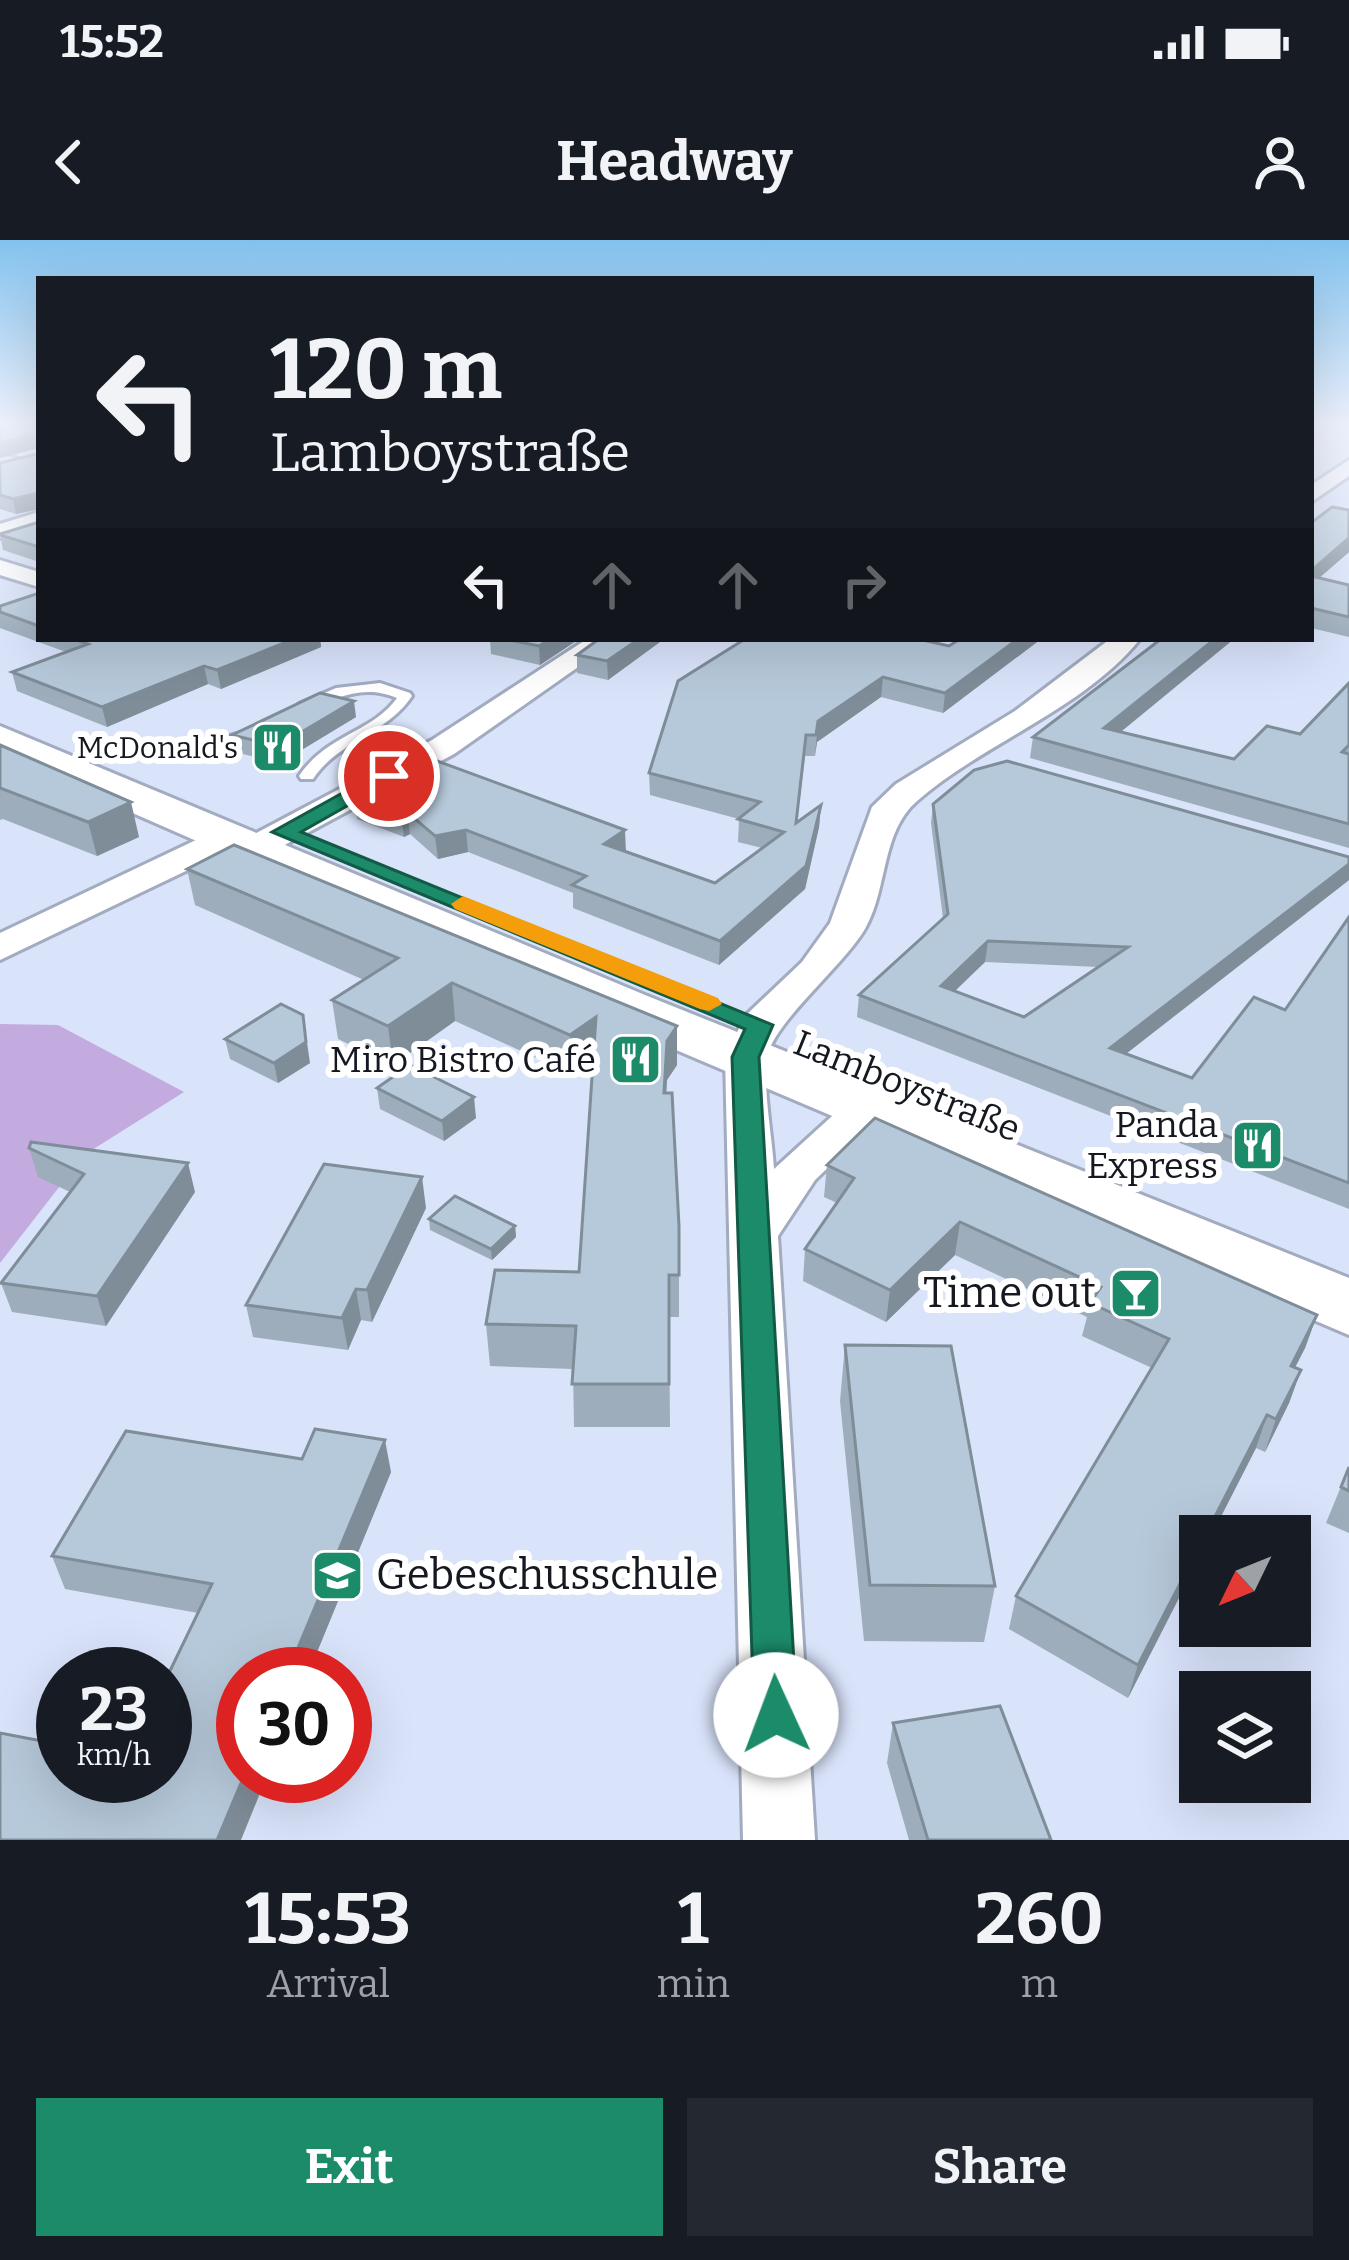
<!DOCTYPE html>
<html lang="en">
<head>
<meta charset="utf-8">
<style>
	body { margin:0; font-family:Bitter,serif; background:#242831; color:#f1f3f6; height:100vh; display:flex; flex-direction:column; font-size:45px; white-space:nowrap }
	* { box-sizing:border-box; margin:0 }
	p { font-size:39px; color:#9ea1a6 }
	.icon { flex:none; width:66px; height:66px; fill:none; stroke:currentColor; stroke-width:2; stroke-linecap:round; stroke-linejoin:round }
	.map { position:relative; height:1600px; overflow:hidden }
	.drawer { display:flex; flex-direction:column; background:#171b24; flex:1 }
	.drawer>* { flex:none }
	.top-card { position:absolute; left:36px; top:36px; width:1278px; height:366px; border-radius:0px; box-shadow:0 12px 48px #0002; background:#171b24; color:#f1f3f6; overflow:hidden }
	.needle { width:78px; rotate:227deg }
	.tools { position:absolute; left:1179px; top:1275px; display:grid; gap:24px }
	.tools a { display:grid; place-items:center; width:132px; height:132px; border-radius:0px; background:#171b24; box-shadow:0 12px 48px #0002; font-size:60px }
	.speed { position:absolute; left:36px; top:1407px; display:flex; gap:24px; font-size:60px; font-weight:700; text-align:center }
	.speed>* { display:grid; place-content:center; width:156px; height:156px; border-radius:50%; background:#171b24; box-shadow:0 12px 48px #0002; line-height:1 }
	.speed small { font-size:30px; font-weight:400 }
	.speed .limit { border:18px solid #d22; background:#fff; color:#111 }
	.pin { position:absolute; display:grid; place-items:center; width:102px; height:102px; color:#fff; margin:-51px; border:6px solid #fff; border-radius:50%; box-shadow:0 3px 12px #0007 }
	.me { position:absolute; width:132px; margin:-66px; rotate:358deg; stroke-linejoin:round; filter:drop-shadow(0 0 9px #0008) }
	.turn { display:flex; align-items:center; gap:42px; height:252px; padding:0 36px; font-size:54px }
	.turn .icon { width:156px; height:156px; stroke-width:2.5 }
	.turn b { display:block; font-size:84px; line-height:102px }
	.lanes { display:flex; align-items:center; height:114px; padding:0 36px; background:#0003; justify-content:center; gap:60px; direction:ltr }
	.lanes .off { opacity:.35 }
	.eta { display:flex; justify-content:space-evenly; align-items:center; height:204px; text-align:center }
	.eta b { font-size:72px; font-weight:700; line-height:84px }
	.button { display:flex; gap:24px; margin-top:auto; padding:24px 36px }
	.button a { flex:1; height:138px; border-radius:0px; background:#1b8b6a; color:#fff; font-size:48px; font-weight:700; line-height:138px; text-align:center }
	.button a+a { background:#242831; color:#f1f3f6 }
	.status { display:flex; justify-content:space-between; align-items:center; height:84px; padding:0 60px; background:#171b24; direction:ltr }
	.status svg { height:33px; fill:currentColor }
	header { display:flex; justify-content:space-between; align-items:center; height:156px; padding:0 36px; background:#171b24; font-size:54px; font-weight:700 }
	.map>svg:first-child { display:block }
	.green { fill:#c3aadf }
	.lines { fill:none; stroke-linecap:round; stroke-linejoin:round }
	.service-casing { stroke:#a2abc0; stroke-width:6 }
	.minor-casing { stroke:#a2abc0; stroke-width:6 }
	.secondary-casing { stroke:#a2abc0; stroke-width:6 }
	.service { fill:#fff; fill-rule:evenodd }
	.minor { fill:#fff; fill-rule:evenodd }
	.secondary { fill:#fff; fill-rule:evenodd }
	.wall { fill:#9dadbb; fill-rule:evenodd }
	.shaded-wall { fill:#7f8d99 }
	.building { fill:#b6c9da; stroke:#7f8d99; stroke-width:3; fill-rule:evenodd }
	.route { fill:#1b8b6a; stroke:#125a45; stroke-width:3 }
	.slow { fill:#f59e0b }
	.labels { text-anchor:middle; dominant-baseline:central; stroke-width:12; stroke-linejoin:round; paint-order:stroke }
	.far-poi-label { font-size:30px; fill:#151820; stroke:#fff; text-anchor:end }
	.poi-label { font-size:36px; fill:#151820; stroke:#fff; text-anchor:end }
	.street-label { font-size:36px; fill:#151820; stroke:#fff }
	.near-poi-label { font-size:42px; fill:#151820; stroke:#fff; text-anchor:end }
</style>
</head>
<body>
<div class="status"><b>15:52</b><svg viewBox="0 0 49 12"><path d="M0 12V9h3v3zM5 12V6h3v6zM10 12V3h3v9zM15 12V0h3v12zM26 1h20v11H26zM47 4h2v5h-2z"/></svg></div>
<header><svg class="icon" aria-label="back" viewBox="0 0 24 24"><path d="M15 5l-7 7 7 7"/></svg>Headway<svg class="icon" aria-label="person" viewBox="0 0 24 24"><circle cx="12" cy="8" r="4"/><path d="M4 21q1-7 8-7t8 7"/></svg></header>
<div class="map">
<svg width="1349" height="1600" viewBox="0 0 1349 1600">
	<rect width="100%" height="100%" fill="#d9e3fa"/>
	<path class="green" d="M0,784L58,785L184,852L84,915L0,1023Z"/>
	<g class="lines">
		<defs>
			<g id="service">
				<path d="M380,443L410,453L412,456C387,494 338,501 313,539H301L299,536C327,494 372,493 397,458C362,443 336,459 304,471L299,470V464L336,448Z"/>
				<path d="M256,489L261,491V497L178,517L170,512Z"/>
			</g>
			<g id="minor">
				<path d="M0,199L39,209V221L0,211Z"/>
				<path d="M1349,220V236L1311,262V245Z"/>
				<path d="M39,272V286L0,298V284Z"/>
				<path d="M0,320L39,332V347L0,335Z"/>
				<path d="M587,399H618L454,514L266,615H242L238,606L0,720V693L217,590H241L245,599L432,500Z"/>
				<path d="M1110,399H1140C1085,468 982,504 917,561C881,592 888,647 866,687C845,725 772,783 767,818C763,852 772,894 774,929L853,857H885L891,867L815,940L778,996L815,1600H743L725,817L745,776L802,722L830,683L872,567L896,544L1015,471Z"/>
			</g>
			<path id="secondary" d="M0,486L645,755L1349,1038V1095L603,779L0,515Z"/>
		</defs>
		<use href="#service" class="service-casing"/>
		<use href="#minor" class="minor-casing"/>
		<use href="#secondary" class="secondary-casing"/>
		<use href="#service" class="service"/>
		<use href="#minor" class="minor"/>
		<use href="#secondary" class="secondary"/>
	</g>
	<g class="wall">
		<path d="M0,184H39V269L16,274L0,269V223L37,214L38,208L0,218Z"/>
		<path d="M1349,270V312L1319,338L1349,345V397L1311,388V283Z"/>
		<path d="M39,282V322L3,310L0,294Z"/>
		<path d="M39,353V399H320L321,407L221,449L208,444L107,487L17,451L12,432L66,412L0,388V366Z"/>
		<path d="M490,399H579L540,425L491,414Z"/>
		<path d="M600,399H664L608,440L577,433V415Z"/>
		<path d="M960,399H1041L943,473L881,457L817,502L815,516H805L797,582L821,565L819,587L805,649L719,725L573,668V653L468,612L438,619L410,594L404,597L357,579L354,557L626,612L715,643L762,608L738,602L739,579L650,555L649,533L949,406Z"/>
		<path d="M1349,443V608L1030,518L1033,497L1121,492L1234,519L1300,494Z"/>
		<path d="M356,477L280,523L235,512L232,495Z"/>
		<path d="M0,505L139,597L97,616L3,579L0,580Z"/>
		<path d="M933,564L1349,617V640L1126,814L1192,838L1285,770L1349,677V969L857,777L859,755L943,678L931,583ZM985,722L1098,727L1024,777L955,751Z"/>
		<path d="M187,629L677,786V825L667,840L666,853L679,1035V1077H669L670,1187H574L573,1129L490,1126L486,1084L579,1032L593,819L572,834L455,781L393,825L338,799L332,760L364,740L195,665Z"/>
		<path d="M225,799L310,823L278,843L230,819Z"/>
		<path d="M377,848L476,878L444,901L380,869Z"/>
		<path d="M29,908L195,952L106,1086L12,1072L1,1043L70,952L38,937Z"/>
		<path d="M827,925L1317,1075L1305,1108L1295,1127L1301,1130L1289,1163L1265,1212L1256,1208L1211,1296H1200L1128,1458L1009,1389L1016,1356L1152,1128L1082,1096L1087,1077L955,1015L886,1082L803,1041L805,1009L837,963L824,957Z"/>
		<path d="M426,968L372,1082L361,1080L348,1110L253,1097L246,1065Z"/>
		<path d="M429,979L515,986L516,997L492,1020L430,990Z"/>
		<path d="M845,1105L995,1346L984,1402L864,1401L840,1161Z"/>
		<path d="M1349,1227V1293L1326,1283Z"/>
		<path d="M391,1232L308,1434H243L165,1536L198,1373L65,1349L52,1316Z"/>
		<path d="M893,1483L1051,1600H909L887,1523Z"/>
	</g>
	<g class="shaded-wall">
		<path d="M35,194L38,208L0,218V203Z"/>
		<path d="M38,253L39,269L16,274L13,259Z"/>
		<path d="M1349,298V312L1311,345V331Z"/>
		<path d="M294,399H320L321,407L221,449L217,430Z"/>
		<path d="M550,399H579L540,425L539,406Z"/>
		<path d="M639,399H664L608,440L607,421Z"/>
		<path d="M1018,399H1041L943,473L945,453Z"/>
		<path d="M1215,399H1234L1100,509L1104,488Z"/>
		<path d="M204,426L208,444L107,487L102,467Z"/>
		<path d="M883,437L881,457L817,502L815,516L818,481Z"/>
		<path d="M354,461L356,477L280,523L278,506Z"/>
		<path d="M131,562L139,597L97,616L88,582Z"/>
		<path d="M821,565L819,587L805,649L719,725L720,701Z"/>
		<path d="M407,572L410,594L404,597L401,575Z"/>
		<path d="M466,590L468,612L438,619L435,596Z"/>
		<path d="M625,590L626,613L604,604Z"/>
		<path d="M1349,624V640L1105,830L1110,808Z"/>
		<path d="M988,701L985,722L938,767L941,746Z"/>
		<path d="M452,743L455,781L393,825L388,786Z"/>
		<path d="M303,775L310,823L278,843L274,823Z"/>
		<path d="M596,777L597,816L572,834L570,795Z"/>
		<path d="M677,786V825L667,840L664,893L667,801Z"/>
		<path d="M474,857L476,878L444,901L442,881Z"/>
		<path d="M188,923L195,952L106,1086L97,1056Z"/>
		<path d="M422,937L426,968L372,1082L367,1050Z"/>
		<path d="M960,982L955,1015L886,1082L890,1050Z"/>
		<path d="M515,986L516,997L492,1020L491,1009Z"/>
		<path d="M356,1049L361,1080L348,1110L342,1078Z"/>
		<path d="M1317,1075L1305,1108L1279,1159L1291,1126Z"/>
		<path d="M1301,1130L1289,1163L1265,1212L1276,1179Z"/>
		<path d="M1267,1175L1256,1208L1211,1296H1205Z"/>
		<path d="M385,1200L391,1232L308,1434H287Z"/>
		<path d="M1200,1305V1317L1128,1458L1138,1425Z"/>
		<path d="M244,1536H267L241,1600H217Z"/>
	</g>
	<g class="building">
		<path d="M0,184H39V197L35,194L0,203Z"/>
		<path d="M39,204V261L38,253L13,259L0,255V223L37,214Z"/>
		<path d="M1332,267L1349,270V298L1311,331V283Z"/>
		<path d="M39,282V307L0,295V294Z"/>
		<path d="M1311,336L1349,345V377L1311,368Z"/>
		<path d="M39,353V386L0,372V366Z"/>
		<path d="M74,399H294L217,430L204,426L102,467L12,432L88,404Z"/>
		<path d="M505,399H550L539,406Z"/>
		<path d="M599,399H639L607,421L577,415Z"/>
		<path d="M745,399H918L949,406L960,399H1018L945,453L883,437L818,481L816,495H806L796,583L821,565L806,626L720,701L572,645L586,636L466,590L435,596L407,572L401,575L354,557L429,518L625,590L604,604L715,643L784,592L738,579L760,562L649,533L678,441Z"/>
		<path d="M1161,399H1215L1104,488L1234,519L1267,486L1300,494L1349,443V505L1342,512L1349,514V584L1033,497Z"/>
		<path d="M320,453L354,461L278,506L232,495Z"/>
		<path d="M0,505L131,562L88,582L0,548Z"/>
		<path d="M1007,521L1349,617V624L1110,808L1192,838L1254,757L1285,770L1349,677V943L859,755L948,674L933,564L974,530ZM988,701L1128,707L1024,777L941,746Z"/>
		<path d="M234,605L677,786L667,801L664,853H672L679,986V1035H669V1144H572L576,1086L486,1084L495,1030L579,1032L596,777L570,795L452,743L388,786L332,760L398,718L187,629Z"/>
		<path d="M281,764L303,775L306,802L274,823L225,799Z"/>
		<path d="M410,825L474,857L442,881L377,848Z"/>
		<path d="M875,878L1317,1075L1291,1126L1301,1130L1276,1179L1267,1175L1205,1296H1200V1305L1138,1425L1016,1356L1169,1099L1090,1063L1101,1047L960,982L890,1050L805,1009L854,938L827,925Z"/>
		<path d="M31,902L188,923L97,1056L1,1043L84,934L29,908Z"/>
		<path d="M324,924L422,937L367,1050L356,1049L342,1078L246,1065Z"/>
		<path d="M455,956L515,986L491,1009L429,979Z"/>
		<path d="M845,1105L951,1106L995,1346L870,1345Z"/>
		<path d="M315,1189L385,1200L287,1434H243L244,1536L217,1600H0V1493L63,1505V1536H165V1441L212,1344L52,1316L126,1191L302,1219Z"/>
		<path d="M1349,1227V1251L1341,1247Z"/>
		<path d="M1000,1466L1051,1600H928L893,1483Z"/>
	</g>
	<linearGradient id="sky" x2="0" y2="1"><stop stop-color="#83c2ee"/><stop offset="0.45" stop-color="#eef2fd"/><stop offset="1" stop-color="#eef2fd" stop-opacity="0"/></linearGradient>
	<rect width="1349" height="408" fill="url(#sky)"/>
	<path class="route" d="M382,531L400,536L301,592L773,785L759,817L797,1475L791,1489L776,1495L760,1489L754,1475L732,817L745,789L272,592Z"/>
	<path class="slow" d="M463,656L718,758L722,764L709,771L700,769L455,669L451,664Z"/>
	<defs>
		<symbol id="restaurant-square" viewBox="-11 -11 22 22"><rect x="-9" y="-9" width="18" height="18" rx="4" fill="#1b8b6a" stroke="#fff"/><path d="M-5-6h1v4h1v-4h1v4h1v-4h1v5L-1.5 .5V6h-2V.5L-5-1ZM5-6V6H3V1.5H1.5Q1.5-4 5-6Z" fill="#fff"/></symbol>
		<symbol id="bar-square" viewBox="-11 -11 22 22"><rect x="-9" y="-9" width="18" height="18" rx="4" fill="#1b8b6a" stroke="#fff"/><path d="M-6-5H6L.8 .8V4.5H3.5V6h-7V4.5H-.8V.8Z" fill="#fff"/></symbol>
		<symbol id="school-square" viewBox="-11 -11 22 22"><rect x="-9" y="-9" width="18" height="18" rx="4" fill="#1b8b6a" stroke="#fff"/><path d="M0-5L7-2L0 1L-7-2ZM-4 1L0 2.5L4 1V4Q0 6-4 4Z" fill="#fff"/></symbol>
	</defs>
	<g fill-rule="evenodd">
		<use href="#restaurant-square" x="248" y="478" width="59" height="59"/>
		<use href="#restaurant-square" x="606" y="790" width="59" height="59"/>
		<use href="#restaurant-square" x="1228" y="876" width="59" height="59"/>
		<use href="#bar-square" x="1106" y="1024" width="59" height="59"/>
		<use href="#school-square" x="308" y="1306" width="59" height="59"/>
	</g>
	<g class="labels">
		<g class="far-poi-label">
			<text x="238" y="508">McDonald's</text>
		</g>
		<g class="poi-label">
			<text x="596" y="820">Miro Bistro Café</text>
			<text x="1218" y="885">Panda<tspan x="1218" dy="41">Express</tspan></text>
		</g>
		<g class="street-label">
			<text transform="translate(907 846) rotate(22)">Lamboystraße</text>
		</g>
		<g class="near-poi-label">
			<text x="1096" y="1053">Time out</text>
			<text x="376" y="1335" text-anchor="start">Gebeschusschule</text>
		</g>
	</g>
</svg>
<div class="tools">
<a><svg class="needle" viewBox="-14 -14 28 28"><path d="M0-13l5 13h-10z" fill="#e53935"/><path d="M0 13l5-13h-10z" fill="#9ea1a6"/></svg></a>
<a><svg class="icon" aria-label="layers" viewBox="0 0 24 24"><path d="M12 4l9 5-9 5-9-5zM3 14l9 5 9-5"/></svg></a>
</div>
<div class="speed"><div>23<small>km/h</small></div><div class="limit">30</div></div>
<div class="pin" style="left:389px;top:536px;background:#d93025"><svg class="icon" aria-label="arrive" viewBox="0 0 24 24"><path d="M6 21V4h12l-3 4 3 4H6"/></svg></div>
<svg class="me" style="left:776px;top:1475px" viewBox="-20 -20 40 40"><circle r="19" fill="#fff"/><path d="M0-13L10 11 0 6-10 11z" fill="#1b8b6a"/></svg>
<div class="top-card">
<div class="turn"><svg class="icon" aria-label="left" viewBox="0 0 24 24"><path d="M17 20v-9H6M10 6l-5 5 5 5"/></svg><div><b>120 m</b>Lamboystraße</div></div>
<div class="lanes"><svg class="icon" aria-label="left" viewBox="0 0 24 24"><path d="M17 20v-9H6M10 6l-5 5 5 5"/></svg><svg class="icon off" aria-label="ahead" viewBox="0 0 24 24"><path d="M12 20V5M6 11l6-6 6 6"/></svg><svg class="icon off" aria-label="ahead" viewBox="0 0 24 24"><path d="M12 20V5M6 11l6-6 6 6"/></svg><svg class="icon off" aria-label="right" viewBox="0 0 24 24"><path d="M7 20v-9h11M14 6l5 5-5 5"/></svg></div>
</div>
</div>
<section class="drawer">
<div class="eta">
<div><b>15:53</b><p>Arrival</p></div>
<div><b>1</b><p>min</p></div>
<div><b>260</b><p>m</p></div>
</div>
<div class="button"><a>Exit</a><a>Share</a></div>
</section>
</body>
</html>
